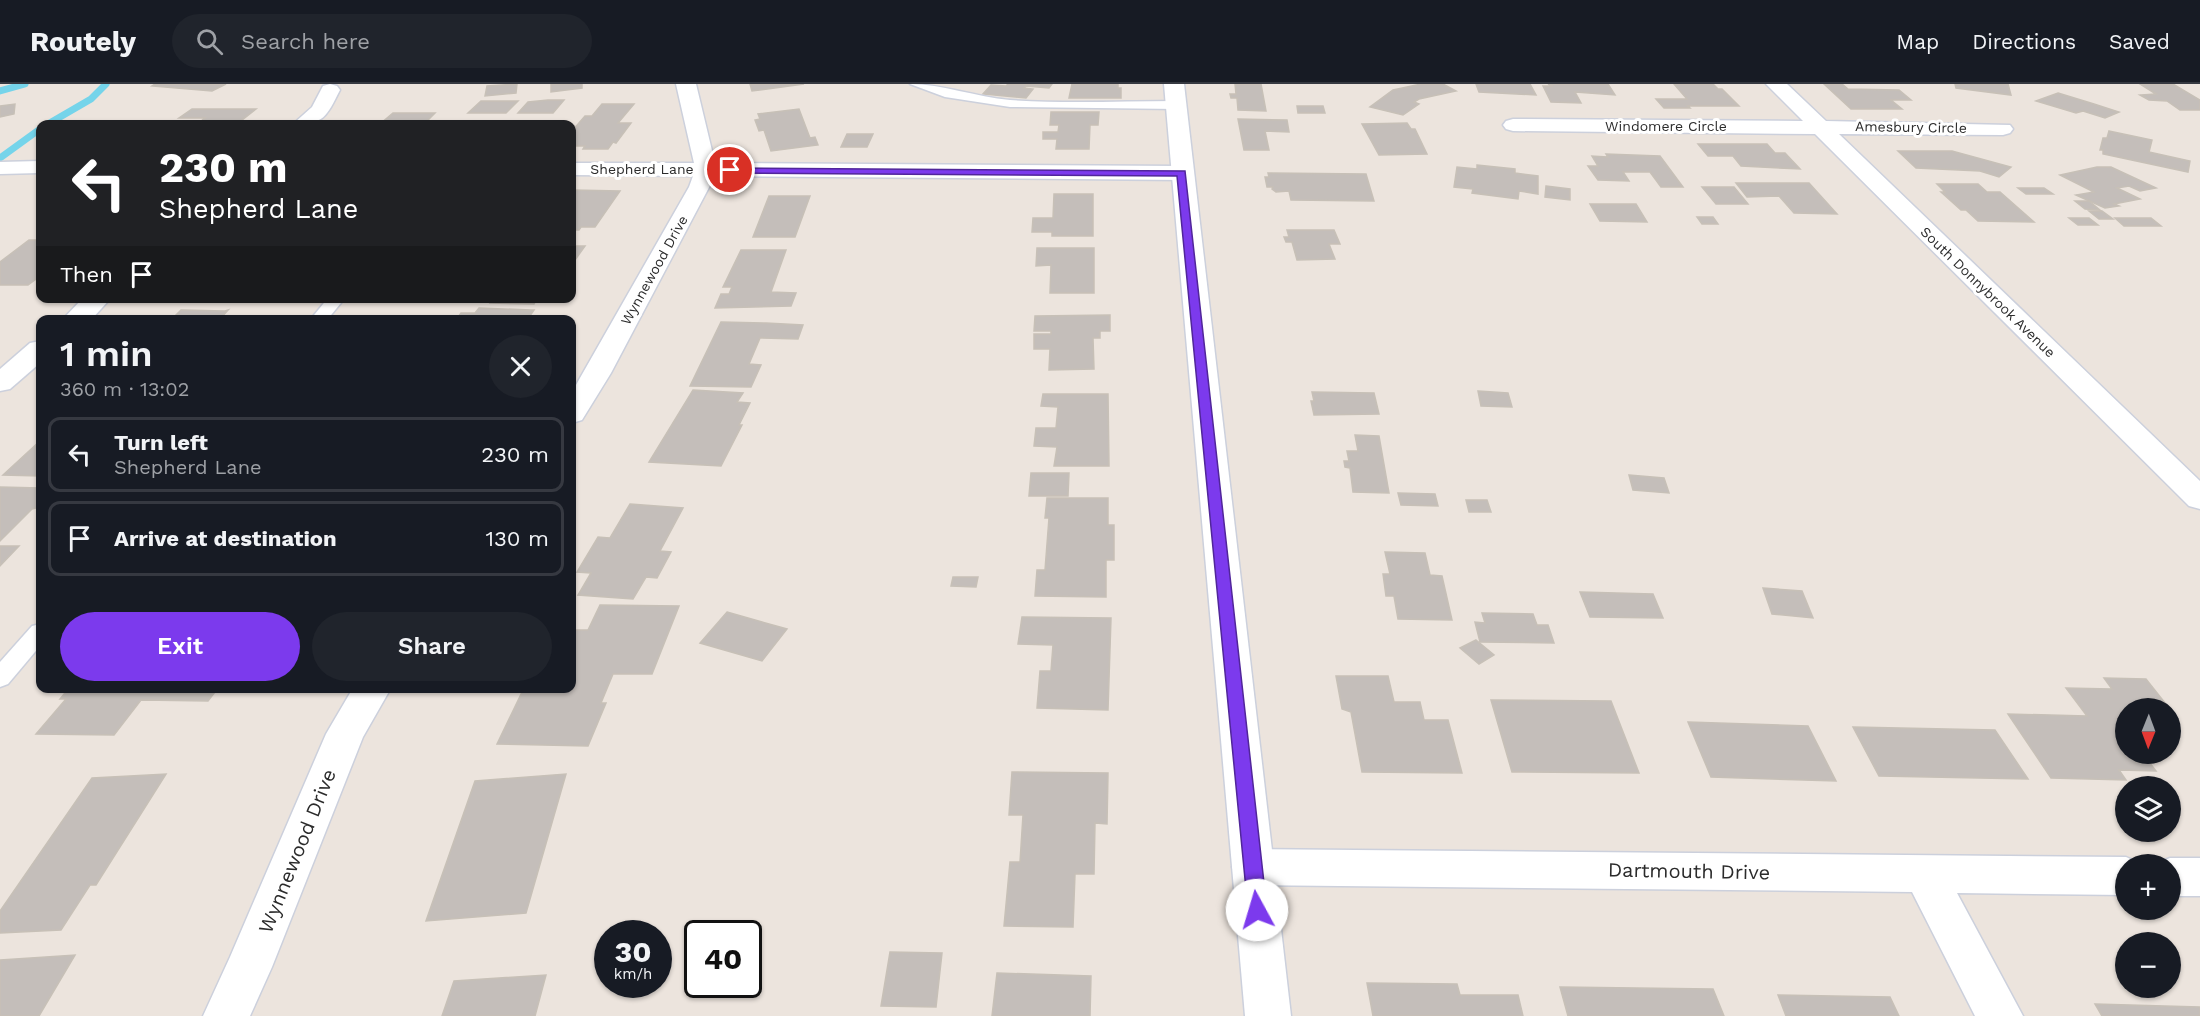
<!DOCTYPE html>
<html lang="en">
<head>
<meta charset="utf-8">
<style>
	body { margin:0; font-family:"Work Sans",sans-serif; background:#20242c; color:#f1f3f6; height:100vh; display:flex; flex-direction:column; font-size:22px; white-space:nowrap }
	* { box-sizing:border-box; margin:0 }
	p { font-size:20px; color:#9ea1a6 }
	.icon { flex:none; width:33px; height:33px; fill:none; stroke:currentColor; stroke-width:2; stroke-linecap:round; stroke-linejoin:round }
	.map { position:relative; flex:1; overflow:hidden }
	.sheet { position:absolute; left:36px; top:231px; width:540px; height:378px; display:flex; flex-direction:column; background:#171b24; border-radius:12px; box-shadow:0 2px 4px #0004 }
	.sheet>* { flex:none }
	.hud { position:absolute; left:36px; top:36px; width:540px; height:183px; border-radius:12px; box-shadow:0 2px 4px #0004; background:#202124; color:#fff; overflow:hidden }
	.needle { width:39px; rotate:181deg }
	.tools { position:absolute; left:2115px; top:614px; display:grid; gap:12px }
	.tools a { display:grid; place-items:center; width:66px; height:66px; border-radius:50%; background:#171b24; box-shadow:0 2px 4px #0004; font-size:30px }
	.speed { position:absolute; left:594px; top:836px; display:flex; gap:12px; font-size:30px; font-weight:700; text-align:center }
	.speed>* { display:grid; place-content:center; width:78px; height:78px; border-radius:50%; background:#171b24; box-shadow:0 2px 4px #0004; line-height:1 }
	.speed small { font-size:15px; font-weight:400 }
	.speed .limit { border:3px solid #111; border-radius:9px; background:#fff; color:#111 }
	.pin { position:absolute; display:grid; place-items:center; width:51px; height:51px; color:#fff; margin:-26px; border:3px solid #fff; border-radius:50%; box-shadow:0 2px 6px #0007 }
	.me { position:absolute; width:66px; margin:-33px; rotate:354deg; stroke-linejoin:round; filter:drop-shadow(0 0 4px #0008) }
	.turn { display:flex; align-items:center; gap:21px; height:126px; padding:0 24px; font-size:27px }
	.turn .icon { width:78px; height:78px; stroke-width:2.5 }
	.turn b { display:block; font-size:42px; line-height:51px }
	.then { display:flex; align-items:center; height:57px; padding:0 24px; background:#0003; gap:12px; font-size:22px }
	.round { display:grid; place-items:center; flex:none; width:63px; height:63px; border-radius:32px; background:#20242c }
	.head { display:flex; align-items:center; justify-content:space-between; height:102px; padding:0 24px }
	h1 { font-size:36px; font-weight:600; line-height:45px }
	.action { display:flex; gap:12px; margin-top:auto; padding:12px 24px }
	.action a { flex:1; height:69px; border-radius:36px; background:#7c3aed; color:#fff; font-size:24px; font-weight:600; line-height:69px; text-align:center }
	.action a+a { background:#20242c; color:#f1f3f6 }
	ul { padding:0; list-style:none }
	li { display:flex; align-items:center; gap:18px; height:75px; margin:0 12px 9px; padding:0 12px; border:3px solid #363941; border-radius:12px }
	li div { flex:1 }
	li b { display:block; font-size:22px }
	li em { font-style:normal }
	header { display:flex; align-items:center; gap:36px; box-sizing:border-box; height:84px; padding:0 30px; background:#171b24; border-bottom:2px solid #363941 }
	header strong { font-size:28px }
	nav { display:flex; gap:33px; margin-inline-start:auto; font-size:21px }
	.search { width:420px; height:54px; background:#20242c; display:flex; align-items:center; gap:15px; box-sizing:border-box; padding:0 21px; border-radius:33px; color:#9ea1a6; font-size:22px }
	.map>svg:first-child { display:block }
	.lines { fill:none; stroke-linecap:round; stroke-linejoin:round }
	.stream { stroke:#75d4ea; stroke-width:7 }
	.building { fill:#c4beba; stroke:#c7c0b7; stroke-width:1.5 }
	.lane-casing { stroke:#ccd0dc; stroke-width:3 }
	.street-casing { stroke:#ccd0dc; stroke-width:3 }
	.secondary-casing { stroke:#ccd0dc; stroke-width:3 }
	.lane { fill:#fff; fill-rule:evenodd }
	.street { fill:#fff; fill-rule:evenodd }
	.secondary { fill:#fff; fill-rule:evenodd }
	.route { fill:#7c3aed; stroke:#51269a; stroke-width:1.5 }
	.labels { text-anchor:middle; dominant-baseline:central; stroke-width:6; stroke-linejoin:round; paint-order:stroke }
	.far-street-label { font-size:14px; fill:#2b2b2b; stroke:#fff }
	.near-street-label { font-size:20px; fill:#2b2b2b; stroke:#fff }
</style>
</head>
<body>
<header>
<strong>Routely</strong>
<div class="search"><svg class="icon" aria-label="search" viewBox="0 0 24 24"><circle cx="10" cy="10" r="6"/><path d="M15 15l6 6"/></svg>Search here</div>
<nav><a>Map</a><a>Directions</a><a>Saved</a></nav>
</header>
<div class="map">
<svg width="2200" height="932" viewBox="0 0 2200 932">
	<rect width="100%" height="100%" fill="#ece4dd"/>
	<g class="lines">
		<g class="stream">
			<path d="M0,7L25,0"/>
			<path d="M48,40L91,15L106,0"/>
			<path d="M0,74L40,45"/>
		</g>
	</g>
	<g class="building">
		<path d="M155,0H226L212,7L152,2Z"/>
		<path d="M517,0L516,9L485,12L487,2Z"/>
		<path d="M551,0H582V4L551,8Z"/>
		<path d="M750,0H804L752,7Z"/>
		<path d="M1008,0H1052L1049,4L1026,2L1024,4L1033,5L1026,14L983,10L991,1L1006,2Z"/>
		<path d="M1072,0H1118V4H1121V14H1069Z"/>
		<path d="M1235,0H1261L1266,27L1238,26L1237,14H1231L1230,10H1236Z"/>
		<path d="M1421,0H1443L1456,7L1419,15L1414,18L1419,20L1403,31L1370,23L1393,6Z"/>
		<path d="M1476,0H1530L1536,11L1479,8Z"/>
		<path d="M1548,0H1608L1615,11L1575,8L1581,19L1551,18L1543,2H1553Z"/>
		<path d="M1674,0H1713L1718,5H1722L1739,22H1688L1690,24H1664L1656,15H1687Z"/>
		<path d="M1824,0H1842L1848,5L1899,6L1911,16H1891L1902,25H1851Z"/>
		<path d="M1955,0H2008L2011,11L1956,4Z"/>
		<path d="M2140,0H2173L2200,16V26H2180L2167,17L2149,16L2140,11L2156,10Z"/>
		<path d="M2058,9L2094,20L2119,28L2105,34L2083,27L2076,29L2036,17Z"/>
		<path d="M548,16H564L553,29H518L528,18Z"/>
		<path d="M481,17H518L506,29H468Z"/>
		<path d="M15,20L14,30L0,33V22Z"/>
		<path d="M602,20H634L618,39H631L616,59L613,58L608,65H583L585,62H572V47L585,32H592Z"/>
		<path d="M1297,22H1323L1325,29H1298Z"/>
		<path d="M192,25H256L237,40H197L205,34H179Z"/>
		<path d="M799,25L810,54L815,53L818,61L771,67L764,46L759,47L755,36L760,35L758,30Z"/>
		<path d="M1051,28H1099L1098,41H1090L1089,65H1056L1057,55H1043V48H1058L1059,41H1050Z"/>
		<path d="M393,29H435L424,40H380Z"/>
		<path d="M1238,35L1287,36L1289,48L1265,47L1269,66H1244Z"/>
		<path d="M1407,39L1411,45H1415L1427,70L1379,71L1362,40Z"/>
		<path d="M2109,47L2152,56L2149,68L2190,77L2188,88L2103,70V66H2100L2103,54H2107Z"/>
		<path d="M847,50H873L867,63H841Z"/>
		<path d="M1698,60H1767L1775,69H1785L1800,85L1741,82L1733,72H1708Z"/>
		<path d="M1898,67H1952L2011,83L1999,93L1980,87L1916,84Z"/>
		<path d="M1606,70L1660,72L1683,103H1661L1650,88H1623L1629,97L1598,96L1588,82H1598L1592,72L1608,73Z"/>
		<path d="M1477,81L1515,85V89L1538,92V110L1519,107L1518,115L1472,109L1473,105L1454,103L1457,83L1477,85Z"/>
		<path d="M2097,83H2111L2156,104L2140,107L2129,102L2117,104L2140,115L2114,120L2119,122L2105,124L2076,111L2094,108L2060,91Z"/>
		<path d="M1268,89L1366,90L1374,117L1291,116L1289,107L1276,108L1272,105L1273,103H1267L1265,93H1269Z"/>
		<path d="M1736,99H1809L1837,130L1794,129L1779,112L1747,113Z"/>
		<path d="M1937,100H1978L1987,108H2000L2034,138L1978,137L1966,126H1961L1941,108H1945Z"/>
		<path d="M1546,102L1570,105V116L1545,113Z"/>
		<path d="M1702,103H1734L1748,120H1716Z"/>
		<path d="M2018,104H2044L2053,110H2026Z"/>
		<path d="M572,106L620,107L595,143H581L579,146H572Z"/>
		<path d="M1054,110H1093V152H1052V148H1032L1033,134H1053Z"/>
		<path d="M769,112H810L795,153H753Z"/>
		<path d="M2075,117H2089L2100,126L2085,125Z"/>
		<path d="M1590,120H1636L1647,138L1600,137Z"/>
		<path d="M2089,127H2102L2113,135H2099Z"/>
		<path d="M1697,133H1713L1718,140H1702Z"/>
		<path d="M2069,134H2089L2098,141H2078Z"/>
		<path d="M2115,134H2151L2161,142H2124Z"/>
		<path d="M1287,146H1334L1340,160H1329L1335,175L1297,176L1292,158H1286L1284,153H1289Z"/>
		<path d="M29,156H40V192L28,201H0V178Z"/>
		<path d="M572,162H585L575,176H572Z"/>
		<path d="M1037,164H1094V209H1050L1051,181L1036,182Z"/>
		<path d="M741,166H786L771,208L796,209L791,222L715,224L721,210H729L732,203H723Z"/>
		<path d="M193,214H259L192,216Z"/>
		<path d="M417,214H466L464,218H414Z"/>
		<path d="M493,214H537L534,220L490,219Z"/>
		<path d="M479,224L531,226H534L527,236H456L461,229H475Z"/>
		<path d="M181,226L225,227L228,226L219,236H171Z"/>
		<path d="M1110,231V247H1100V254H1093L1094,285L1049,286L1050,265H1034V250H1051V247H1034L1035,232Z"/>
		<path d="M721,238L766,239L803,241L798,255L760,254L749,280L761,281L751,303L690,302Z"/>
		<path d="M693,306L743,309L737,318L750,319L739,341H742L721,382L649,378Z"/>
		<path d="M1478,307L1508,309L1512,323L1481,322Z"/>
		<path d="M1312,308L1374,309L1379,330L1314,331L1311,317H1314Z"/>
		<path d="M1043,310H1108L1109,382H1054L1057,363L1034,362L1036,344H1056L1058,323L1041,322Z"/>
		<path d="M1355,351L1379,352L1389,409L1353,408L1350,384L1345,383L1344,377H1349L1347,367H1358Z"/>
		<path d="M40,357V392L3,391Z"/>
		<path d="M1031,389H1069L1068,412H1029Z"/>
		<path d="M1629,391L1664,394L1669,409L1633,406Z"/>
		<path d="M0,403L40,404V423L32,425L0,457Z"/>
		<path d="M1398,409L1435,410L1438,422L1401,421Z"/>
		<path d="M1047,414H1108V441H1114V476H1106V513L1035,512L1037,486H1045L1049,434H1045Z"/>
		<path d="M1466,416H1487L1491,428H1469Z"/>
		<path d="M630,420L683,424L660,467L671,468L657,494L646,493L633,515L578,511L591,489L577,488L598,453L610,454Z"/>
		<path d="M0,462H19L0,482Z"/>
		<path d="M1385,468L1425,469L1430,491L1442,492L1452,536L1398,535L1394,512H1386L1383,490H1390Z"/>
		<path d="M953,493H978L976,503L951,502Z"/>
		<path d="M1763,504L1802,507L1813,534L1772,530Z"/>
		<path d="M1580,508L1653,510L1663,534L1590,533Z"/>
		<path d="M600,521L679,522L652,590H613L601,619H606L588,662L497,660L524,604H572V546H588Z"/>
		<path d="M727,528L787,545L762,577L700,559Z"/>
		<path d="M1482,529L1533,530L1537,541H1548L1554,559L1480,558L1475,538L1485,539Z"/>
		<path d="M1022,533L1111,534L1108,626L1037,624L1040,587H1051L1053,561L1018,560Z"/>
		<path d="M1476,556L1494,571L1479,580L1460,564Z"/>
		<path d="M1336,592H1388L1394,618H1420L1424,636H1448L1462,689L1362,688L1351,628L1342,625Z"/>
		<path d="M2104,594L2146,595L2169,624H2126V641L2120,640L2126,648V669H2142L2156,687L2119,686L2126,696L2051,694L2008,630L2087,632L2066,604L2112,605Z"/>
		<path d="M69,604H218L208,617L141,616L114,651L36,650L66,615H60Z"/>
		<path d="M1491,616L1611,617L1639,689L1512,688Z"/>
		<path d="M1688,638L1808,642L1836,697L1711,693Z"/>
		<path d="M1853,643L1995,646L2028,695L1879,692Z"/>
		<path d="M1012,688L1108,689L1107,740L1095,739L1094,790H1075L1073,843L1004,842L1010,778H1020L1023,731H1009Z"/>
		<path d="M166,690L96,801H90L61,846L0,849V827L92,694Z"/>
		<path d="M566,690L526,829L426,837L475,697Z"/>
		<path d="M890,868L942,869L936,923L881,922Z"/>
		<path d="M75,871L39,932H0V876Z"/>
		<path d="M997,889L1091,892L1090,932H992Z"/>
		<path d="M546,891L535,932H442L454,897Z"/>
		<path d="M1367,899L1457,900L1460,911H1518L1523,932H1373Z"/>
		<path d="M1560,903L1713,905L1724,932H1568Z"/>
		<path d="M1778,911L1890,913L1899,932H1786Z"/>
		<path d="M2095,920L2200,923V932H2102Z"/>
	</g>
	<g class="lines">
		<defs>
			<g id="lane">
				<path d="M910,0C942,0 976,13 1010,16C1066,20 1122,17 1177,17L1183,21L1177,25L1010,23L945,13Z"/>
				<path d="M328,214H345L327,236H310Z"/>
				<path d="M40,540V562L8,600L0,603V578L32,542Z"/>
			</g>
			<g id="street">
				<path d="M330,0L337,2L340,6C326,33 325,40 293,40L312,23L323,2Z"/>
				<path d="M676,0H696L715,79L1181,82L1189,84L1192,89L1189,94L1181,96L715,92L611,289L582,336L572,339V308L689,103L693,92L572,91V79H694Z"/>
				<path d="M1766,0H1787L1826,37L2010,41L2013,45L2010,49L2003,51L1839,50L2200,397V425L2189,422L1815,50L1513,47L1506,45L1503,41L1506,37L1513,35L1803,37Z"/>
				<path d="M40,77V89L0,90V78Z"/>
				<path d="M83,214H111L91,236H62Z"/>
				<path d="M40,257V279L10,305L0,307V285L30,259Z"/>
				<path d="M353,604H391L363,653L272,883L250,932H203L230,873L326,650Z"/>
				<path d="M1253,765L2126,773L2142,780H2126V811L1957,809L2023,932H1975L1912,808L1253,801L1238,796L1232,783L1238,770Z"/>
				<path d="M2170,774H2200V812H2170V780H2155Z"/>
			</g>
			<path id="secondary" d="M1164,0H1184L1291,932H1245Z"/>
		</defs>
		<use href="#lane" class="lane-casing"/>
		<use href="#street" class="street-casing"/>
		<use href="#secondary" class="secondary-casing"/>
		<use href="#lane" class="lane"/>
		<use href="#street" class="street"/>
		<use href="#secondary" class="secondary"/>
	</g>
	<path class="route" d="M727,84L1185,87L1267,826L1264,832L1257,834L1251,832L1248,826L1177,92L730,89L726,86Z"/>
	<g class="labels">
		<g class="far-street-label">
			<text x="1666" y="42">Windomere Circle</text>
			<text transform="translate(1911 43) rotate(1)">Amesbury Circle</text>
			<text x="642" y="85">Shepherd Lane</text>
			<text transform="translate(654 186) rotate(-61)">Wynnewood Drive</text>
			<text transform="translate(1988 208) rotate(44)">South Donnybrook Avenue</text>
		</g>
		<g class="near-street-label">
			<text transform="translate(297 767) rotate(-68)">Wynnewood Drive</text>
			<text transform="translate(1689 787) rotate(1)">Dartmouth Drive</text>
		</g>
	</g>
</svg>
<div class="tools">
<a><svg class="needle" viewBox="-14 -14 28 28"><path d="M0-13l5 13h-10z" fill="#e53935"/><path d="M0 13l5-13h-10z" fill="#9ea1a6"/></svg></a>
<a><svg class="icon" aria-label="layers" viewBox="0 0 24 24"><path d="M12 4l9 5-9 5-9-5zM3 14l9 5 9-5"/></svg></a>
<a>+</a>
<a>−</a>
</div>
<div class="speed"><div>30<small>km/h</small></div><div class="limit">40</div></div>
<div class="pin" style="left:730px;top:86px;background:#d93025"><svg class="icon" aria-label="arrive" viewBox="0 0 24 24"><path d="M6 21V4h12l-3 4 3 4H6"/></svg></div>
<svg class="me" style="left:1257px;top:826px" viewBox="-20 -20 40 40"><circle r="19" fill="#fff"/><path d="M0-13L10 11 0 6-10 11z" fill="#7c3aed"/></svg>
<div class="hud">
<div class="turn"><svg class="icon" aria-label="left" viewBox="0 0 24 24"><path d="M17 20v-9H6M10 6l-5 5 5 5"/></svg><div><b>230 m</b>Shepherd Lane</div></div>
<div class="then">Then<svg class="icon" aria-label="arrive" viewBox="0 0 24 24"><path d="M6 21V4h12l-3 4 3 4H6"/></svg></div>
</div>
<section class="sheet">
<div class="head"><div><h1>1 min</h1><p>360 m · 13:02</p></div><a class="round"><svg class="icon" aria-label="close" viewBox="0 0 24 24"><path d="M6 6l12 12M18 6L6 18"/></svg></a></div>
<ul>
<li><svg class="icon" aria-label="left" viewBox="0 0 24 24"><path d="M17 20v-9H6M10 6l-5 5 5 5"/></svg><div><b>Turn left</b><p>Shepherd Lane</p></div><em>230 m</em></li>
<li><svg class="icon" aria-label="arrive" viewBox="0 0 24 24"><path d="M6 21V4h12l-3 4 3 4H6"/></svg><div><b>Arrive at destination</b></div><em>130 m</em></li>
</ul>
<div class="action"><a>Exit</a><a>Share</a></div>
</section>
</div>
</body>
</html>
